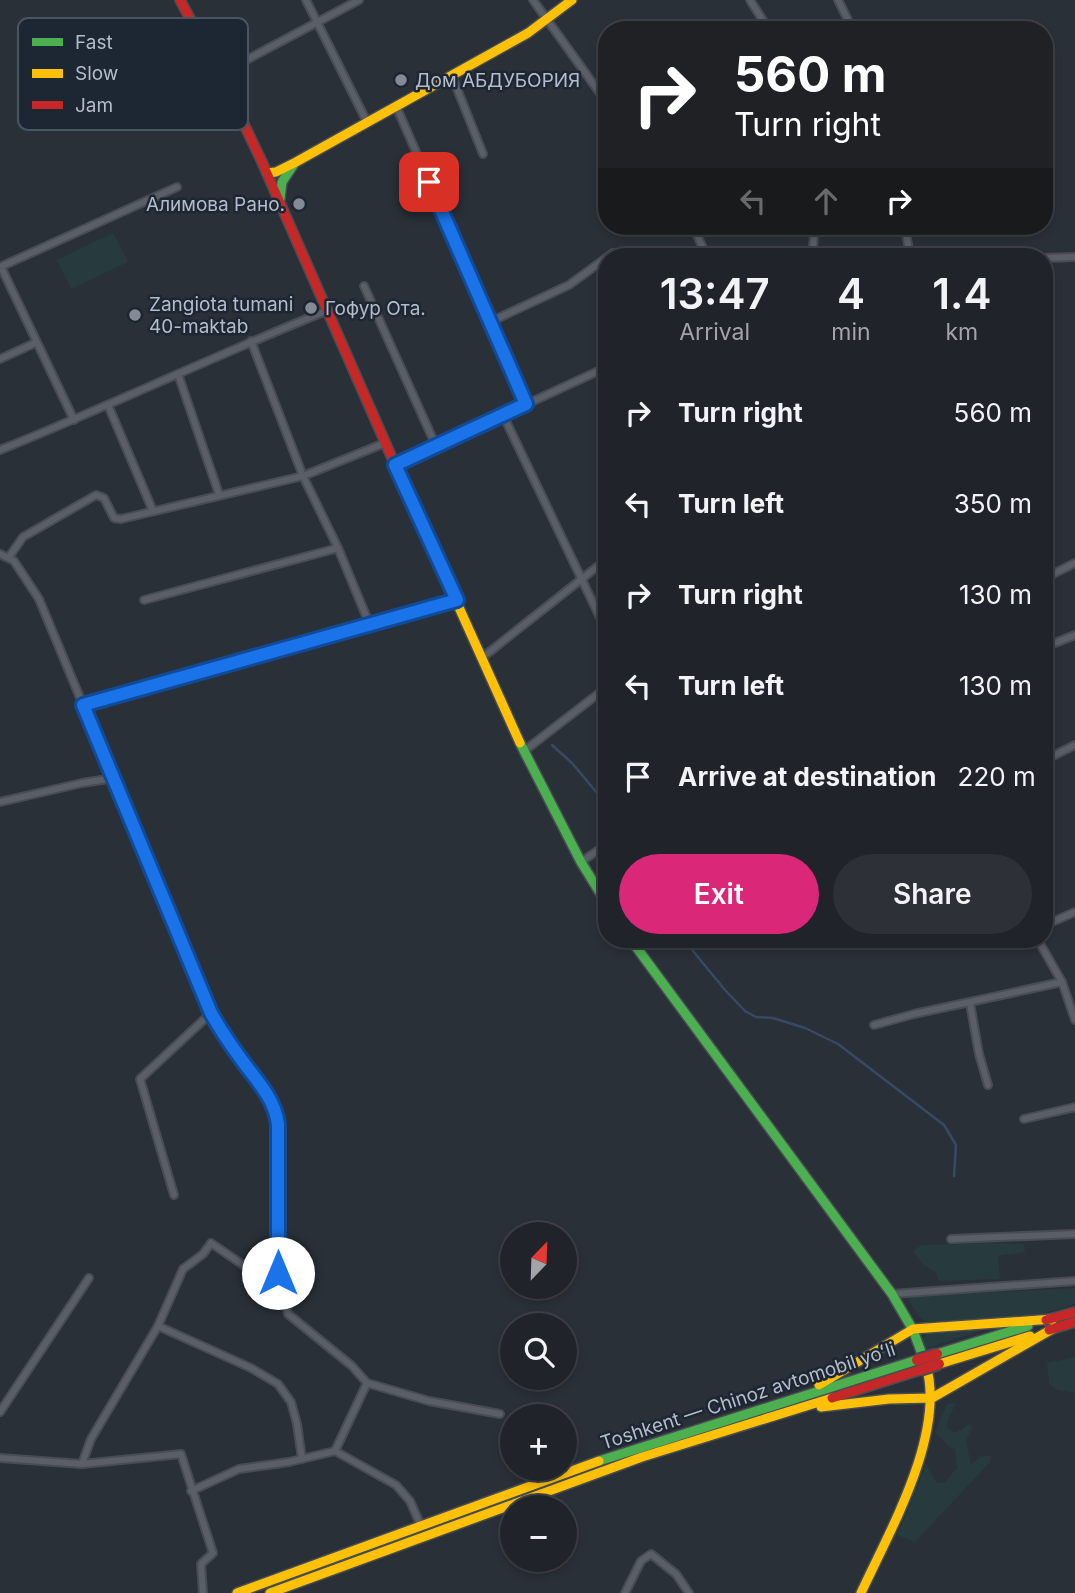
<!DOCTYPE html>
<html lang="en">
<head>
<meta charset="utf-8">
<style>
	body { margin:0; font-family:Inter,sans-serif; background:#2d3036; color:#f1f3f6; height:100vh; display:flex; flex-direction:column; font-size:26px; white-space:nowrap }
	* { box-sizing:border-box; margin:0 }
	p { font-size:23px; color:#a2a4a8 }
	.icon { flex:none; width:38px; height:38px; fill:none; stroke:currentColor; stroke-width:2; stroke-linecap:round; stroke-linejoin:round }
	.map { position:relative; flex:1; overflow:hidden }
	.panel { position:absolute; left:598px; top:248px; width:455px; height:700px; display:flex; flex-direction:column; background:#20242a; border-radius:28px; box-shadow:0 4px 10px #0003,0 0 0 2px #3d4147 }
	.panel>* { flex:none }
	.hud { position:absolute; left:598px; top:21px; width:455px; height:214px; border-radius:28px; box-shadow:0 4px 10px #0003,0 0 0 2px #3d4147; background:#202124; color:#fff; overflow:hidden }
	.needle { width:46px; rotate:23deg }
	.tools { position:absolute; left:500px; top:1222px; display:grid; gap:14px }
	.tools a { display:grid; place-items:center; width:77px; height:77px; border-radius:50%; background:#20242a; box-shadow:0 4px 10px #0003,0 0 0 2px #3d4147; font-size:35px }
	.pin { position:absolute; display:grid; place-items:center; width:60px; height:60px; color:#fff; margin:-30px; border-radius:14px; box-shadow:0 4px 10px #0006 }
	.me { position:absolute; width:77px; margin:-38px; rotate:0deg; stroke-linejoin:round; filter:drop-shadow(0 0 5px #0008) }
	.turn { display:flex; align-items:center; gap:24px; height:147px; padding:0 21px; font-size:32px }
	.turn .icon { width:91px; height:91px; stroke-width:2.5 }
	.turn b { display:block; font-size:49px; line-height:60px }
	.lanes { display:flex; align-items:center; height:66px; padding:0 21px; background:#0003; justify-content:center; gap:35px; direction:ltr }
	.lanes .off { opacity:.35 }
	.eta { display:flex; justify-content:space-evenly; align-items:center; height:119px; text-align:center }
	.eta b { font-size:42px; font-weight:600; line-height:49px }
	.action { display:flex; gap:14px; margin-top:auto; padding:14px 21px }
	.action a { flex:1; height:80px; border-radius:42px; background:#db2777; color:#fff; font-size:28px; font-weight:600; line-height:80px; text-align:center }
	.action a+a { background:#2d3036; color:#f1f3f6 }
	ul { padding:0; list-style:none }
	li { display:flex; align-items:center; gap:21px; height:91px; padding:0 21px }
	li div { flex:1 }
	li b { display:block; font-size:26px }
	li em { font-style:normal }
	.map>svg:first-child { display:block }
	.green { fill:#273a3e }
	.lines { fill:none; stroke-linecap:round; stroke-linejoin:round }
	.stream { stroke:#384963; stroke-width:2.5 }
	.street-casing { stroke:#484c53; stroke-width:10 }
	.fast-casing { stroke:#484c53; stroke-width:12 }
	.slow-casing { stroke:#484c53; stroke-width:12 }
	.jam-casing { stroke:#484c53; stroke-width:12 }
	.street { stroke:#5a5e66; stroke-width:6 }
	.fast { stroke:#4caf50; stroke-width:9 }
	.slow { stroke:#ffc107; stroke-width:9 }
	.jam { stroke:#c62828; stroke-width:9 }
	.jam-bridge-casing { stroke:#474c53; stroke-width:14; stroke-linecap:butt }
	.jam-bridge { stroke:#c62828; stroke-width:10 }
	.route-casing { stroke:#114b97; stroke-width:18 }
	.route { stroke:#1a73e8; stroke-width:12 }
	.poi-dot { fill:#848b96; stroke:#1d2633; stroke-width:2.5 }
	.labels { text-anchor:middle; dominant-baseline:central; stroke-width:5; stroke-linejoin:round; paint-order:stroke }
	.poi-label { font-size:19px; fill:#b4bcc9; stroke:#1d2633; text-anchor:start }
	.street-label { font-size:19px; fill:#b4bcc9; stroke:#1d2633 }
	.key { fill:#1d2633; stroke:#4a5360; stroke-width:2 }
	.key-label { font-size:19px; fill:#b4bcc9 }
</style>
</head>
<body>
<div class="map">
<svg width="1075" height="1593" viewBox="0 0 1075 1593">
	<rect width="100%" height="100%" fill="#2a3038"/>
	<g class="green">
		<path d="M113,233L128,262L71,289L57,260Z"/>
		<path d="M996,1243L1024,1244L1025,1252L998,1256L1000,1279L938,1281L936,1272L923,1265L913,1251L921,1245Z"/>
		<path d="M1075,1288V1304L1035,1316L926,1322L918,1316L909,1300L910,1297Z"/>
		<path d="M1002,1324L924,1349L921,1343L924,1336L929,1333Z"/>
		<path d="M1075,1357V1393L1055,1389L1049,1384L1047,1363Z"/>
		<path d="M956,1403L948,1419L947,1428L955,1433L970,1424L972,1428L966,1441L971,1465L980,1457L991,1455L990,1462L915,1542L897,1535L926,1464L936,1482L944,1483L957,1468L955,1449L949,1447L935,1432L947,1404Z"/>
	</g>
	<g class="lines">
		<g class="stream">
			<path d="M552,745L572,763L607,805"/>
			<path d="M684,940L725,990L745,1011L756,1017L773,1018L805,1028L838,1044L944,1125L956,1145L954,1176"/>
		</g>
		<defs>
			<g id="street">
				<path d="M306,0L367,122"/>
				<path d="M533,0L607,103"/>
				<path d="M750,0L769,30"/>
				<path d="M838,0L853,30"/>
				<path d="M220,74L359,0"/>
				<path d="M452,76L483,154"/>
				<path d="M396,106L526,404"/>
				<path d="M693,226L707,257"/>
				<path d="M905,226L910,257"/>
				<path d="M812,257L815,226"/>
				<path d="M1045,258L1075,257"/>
				<path d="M0,267L177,187"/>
				<path d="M1,267L74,420"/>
				<path d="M364,286L436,446"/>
				<path d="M490,322L569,285L613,253"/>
				<path d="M251,341L303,476L338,548L369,623"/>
				<path d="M0,359L35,343"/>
				<path d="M178,374L219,494"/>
				<path d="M108,405L153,511"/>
				<path d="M503,415L607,632"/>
				<path d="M0,450C110,406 216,355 326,311"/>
				<path d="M395,465L607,367"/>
				<path d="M0,554L14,561L39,599L211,1013C222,1032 234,1050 247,1068C261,1086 275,1100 278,1124V1273L288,1314L352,1366L367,1383L429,1401L500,1414"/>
				<path d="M9,557L23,537L96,495L104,498L114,518L121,519L303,476L385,443"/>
				<path d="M1045,578L1075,563"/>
				<path d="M144,600L338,548"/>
				<path d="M1045,647L1075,635"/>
				<path d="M483,657L607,559"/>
				<path d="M83,705L457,600"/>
				<path d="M524,751L607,687"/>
				<path d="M1045,760L1075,745"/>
				<path d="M0,802L82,783L114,778"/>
				<path d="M581,862L607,844"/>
				<path d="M1045,925L1075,912"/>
				<path d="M1038,940L1062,982L1075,1020"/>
				<path d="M970,1003L979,1054L988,1085"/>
				<path d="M874,1025L914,1014L1062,982"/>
				<path d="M1024,1119L1075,1107"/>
				<path d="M174,1195L140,1079L211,1013"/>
				<path d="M951,1239L1075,1234"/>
				<path d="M892,1294L1075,1281"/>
				<path d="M158,1326L251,1368L278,1384L291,1402L297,1424L302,1459"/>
				<path d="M367,1383L335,1451L396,1485L410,1501L421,1526"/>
				<path d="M0,1412L89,1278"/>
				<path d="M0,1458L82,1464L181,1454L213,1553L201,1564L203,1593"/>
				<path d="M82,1464L91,1439L158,1326L183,1269L203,1254L211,1243L265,1280L280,1285"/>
				<path d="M191,1491L239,1469L289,1462L335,1451"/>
				<path d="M625,1593L641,1561L651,1554L676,1574L689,1593"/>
			</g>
			<g id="fast">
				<path d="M280,199L282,182L294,164"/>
				<path d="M520,743L581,862L607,904"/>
				<path d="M631,940L892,1294L913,1330L926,1365"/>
				<path d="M937,1354L1028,1326"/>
				<path d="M599,1461L917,1360"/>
			</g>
			<g id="slow">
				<path d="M267,173L276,172L296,162L528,33L572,0"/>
				<path d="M403,483L520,743"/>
				<path d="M939,1364L1030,1336"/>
				<path d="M819,1385L913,1329L1053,1319"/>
				<path d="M821,1407L889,1399L932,1398L1054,1328"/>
				<path d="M237,1593L599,1461"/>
				<path d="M270,1593L642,1457L832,1398"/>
				<path d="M861,1593C890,1530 946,1434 926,1365"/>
			</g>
			<g id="jam">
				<path d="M180,0L220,74L262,162L403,483"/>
				<path d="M1046,1320L1075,1312"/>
				<path d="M1049,1330L1075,1322"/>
				<path d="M832,1398L920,1370"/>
			</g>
		</defs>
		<use href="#street" class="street-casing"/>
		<use href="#fast" class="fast-casing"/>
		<use href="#slow" class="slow-casing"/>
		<use href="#jam" class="jam-casing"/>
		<use href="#street" class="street"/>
		<use href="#fast" class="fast"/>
		<use href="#slow" class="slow"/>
		<use href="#jam" class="jam"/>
		<defs>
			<g id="jam-bridge">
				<path d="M917,1360L937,1354"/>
				<path d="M920,1370L939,1364"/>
			</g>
		</defs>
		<use href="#jam-bridge" class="jam-bridge-casing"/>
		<use href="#jam-bridge" class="jam-bridge"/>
	</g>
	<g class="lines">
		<defs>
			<path id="route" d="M278,1273V1124C274,1097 256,1080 241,1059C230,1044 220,1029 211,1013L83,705L457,600L395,465L526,404L429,182"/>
		</defs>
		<use href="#route" class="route-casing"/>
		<use href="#route" class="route"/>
	</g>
	<g class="poi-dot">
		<circle cx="401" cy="80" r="7"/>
		<circle cx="299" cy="204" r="7"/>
		<circle cx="311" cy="308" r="7"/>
		<circle cx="135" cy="315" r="7"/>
	</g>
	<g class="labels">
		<g class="poi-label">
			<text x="415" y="80">Дом АБДУБОРИЯ</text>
			<text x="285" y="204" text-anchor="end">Алимова Рано.</text>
			<text x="149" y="304">Zangiota tumani<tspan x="149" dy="22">40-maktab</tspan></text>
			<text x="325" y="308">Гофур Ота.</text>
		</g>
		<g class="street-label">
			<text transform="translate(748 1396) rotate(-18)">Toshkent — Chinoz avtomobil yoʻli</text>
		</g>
	</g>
	<rect x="18" y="18" width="230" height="112" rx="10" class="key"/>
	<rect x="32" y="38" width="31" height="8" fill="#4caf50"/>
	<rect x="32" y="69" width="31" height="9" fill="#ffc107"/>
	<rect x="32" y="101" width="31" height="8" fill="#c62828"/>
	<g class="key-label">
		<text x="75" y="49">Fast</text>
		<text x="75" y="80">Slow</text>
		<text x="75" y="112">Jam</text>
	</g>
</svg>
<div class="tools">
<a><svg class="needle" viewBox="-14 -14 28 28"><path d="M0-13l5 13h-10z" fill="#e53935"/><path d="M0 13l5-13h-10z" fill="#a2a4a8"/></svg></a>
<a><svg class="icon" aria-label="search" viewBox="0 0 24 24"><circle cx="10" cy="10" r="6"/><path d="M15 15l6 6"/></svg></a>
<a>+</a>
<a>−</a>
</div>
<div class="pin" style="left:429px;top:182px;background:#d93025"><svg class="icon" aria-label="arrive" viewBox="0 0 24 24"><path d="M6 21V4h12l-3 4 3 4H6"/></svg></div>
<svg class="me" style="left:278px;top:1273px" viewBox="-20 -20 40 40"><circle r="19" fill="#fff"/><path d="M0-13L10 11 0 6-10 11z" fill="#1a73e8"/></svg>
<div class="hud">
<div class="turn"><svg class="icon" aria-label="right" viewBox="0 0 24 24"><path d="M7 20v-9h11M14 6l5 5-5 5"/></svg><div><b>560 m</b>Turn right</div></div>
<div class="lanes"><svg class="icon off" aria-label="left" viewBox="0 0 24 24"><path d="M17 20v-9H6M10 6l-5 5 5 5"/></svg><svg class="icon off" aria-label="ahead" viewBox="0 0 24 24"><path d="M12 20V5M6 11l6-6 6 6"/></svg><svg class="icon" aria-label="right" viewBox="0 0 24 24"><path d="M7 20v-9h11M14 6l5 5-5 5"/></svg></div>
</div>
<section class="panel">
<div class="eta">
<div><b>13:47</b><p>Arrival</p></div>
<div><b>4</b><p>min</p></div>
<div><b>1.4</b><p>km</p></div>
</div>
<ul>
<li><svg class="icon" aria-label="right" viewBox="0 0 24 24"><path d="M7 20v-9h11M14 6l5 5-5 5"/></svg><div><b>Turn right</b></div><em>560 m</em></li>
<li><svg class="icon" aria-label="left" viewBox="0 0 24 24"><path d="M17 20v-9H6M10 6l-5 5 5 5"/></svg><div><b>Turn left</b></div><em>350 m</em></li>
<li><svg class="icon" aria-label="right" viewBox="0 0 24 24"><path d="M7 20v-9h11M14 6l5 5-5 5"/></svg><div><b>Turn right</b></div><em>130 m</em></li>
<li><svg class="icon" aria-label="left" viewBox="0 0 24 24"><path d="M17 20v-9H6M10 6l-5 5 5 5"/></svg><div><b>Turn left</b></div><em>130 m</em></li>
<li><svg class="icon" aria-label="arrive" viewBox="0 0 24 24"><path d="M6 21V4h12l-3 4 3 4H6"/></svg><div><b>Arrive at destination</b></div><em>220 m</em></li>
</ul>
<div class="action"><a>Exit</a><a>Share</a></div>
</section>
</div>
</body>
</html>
